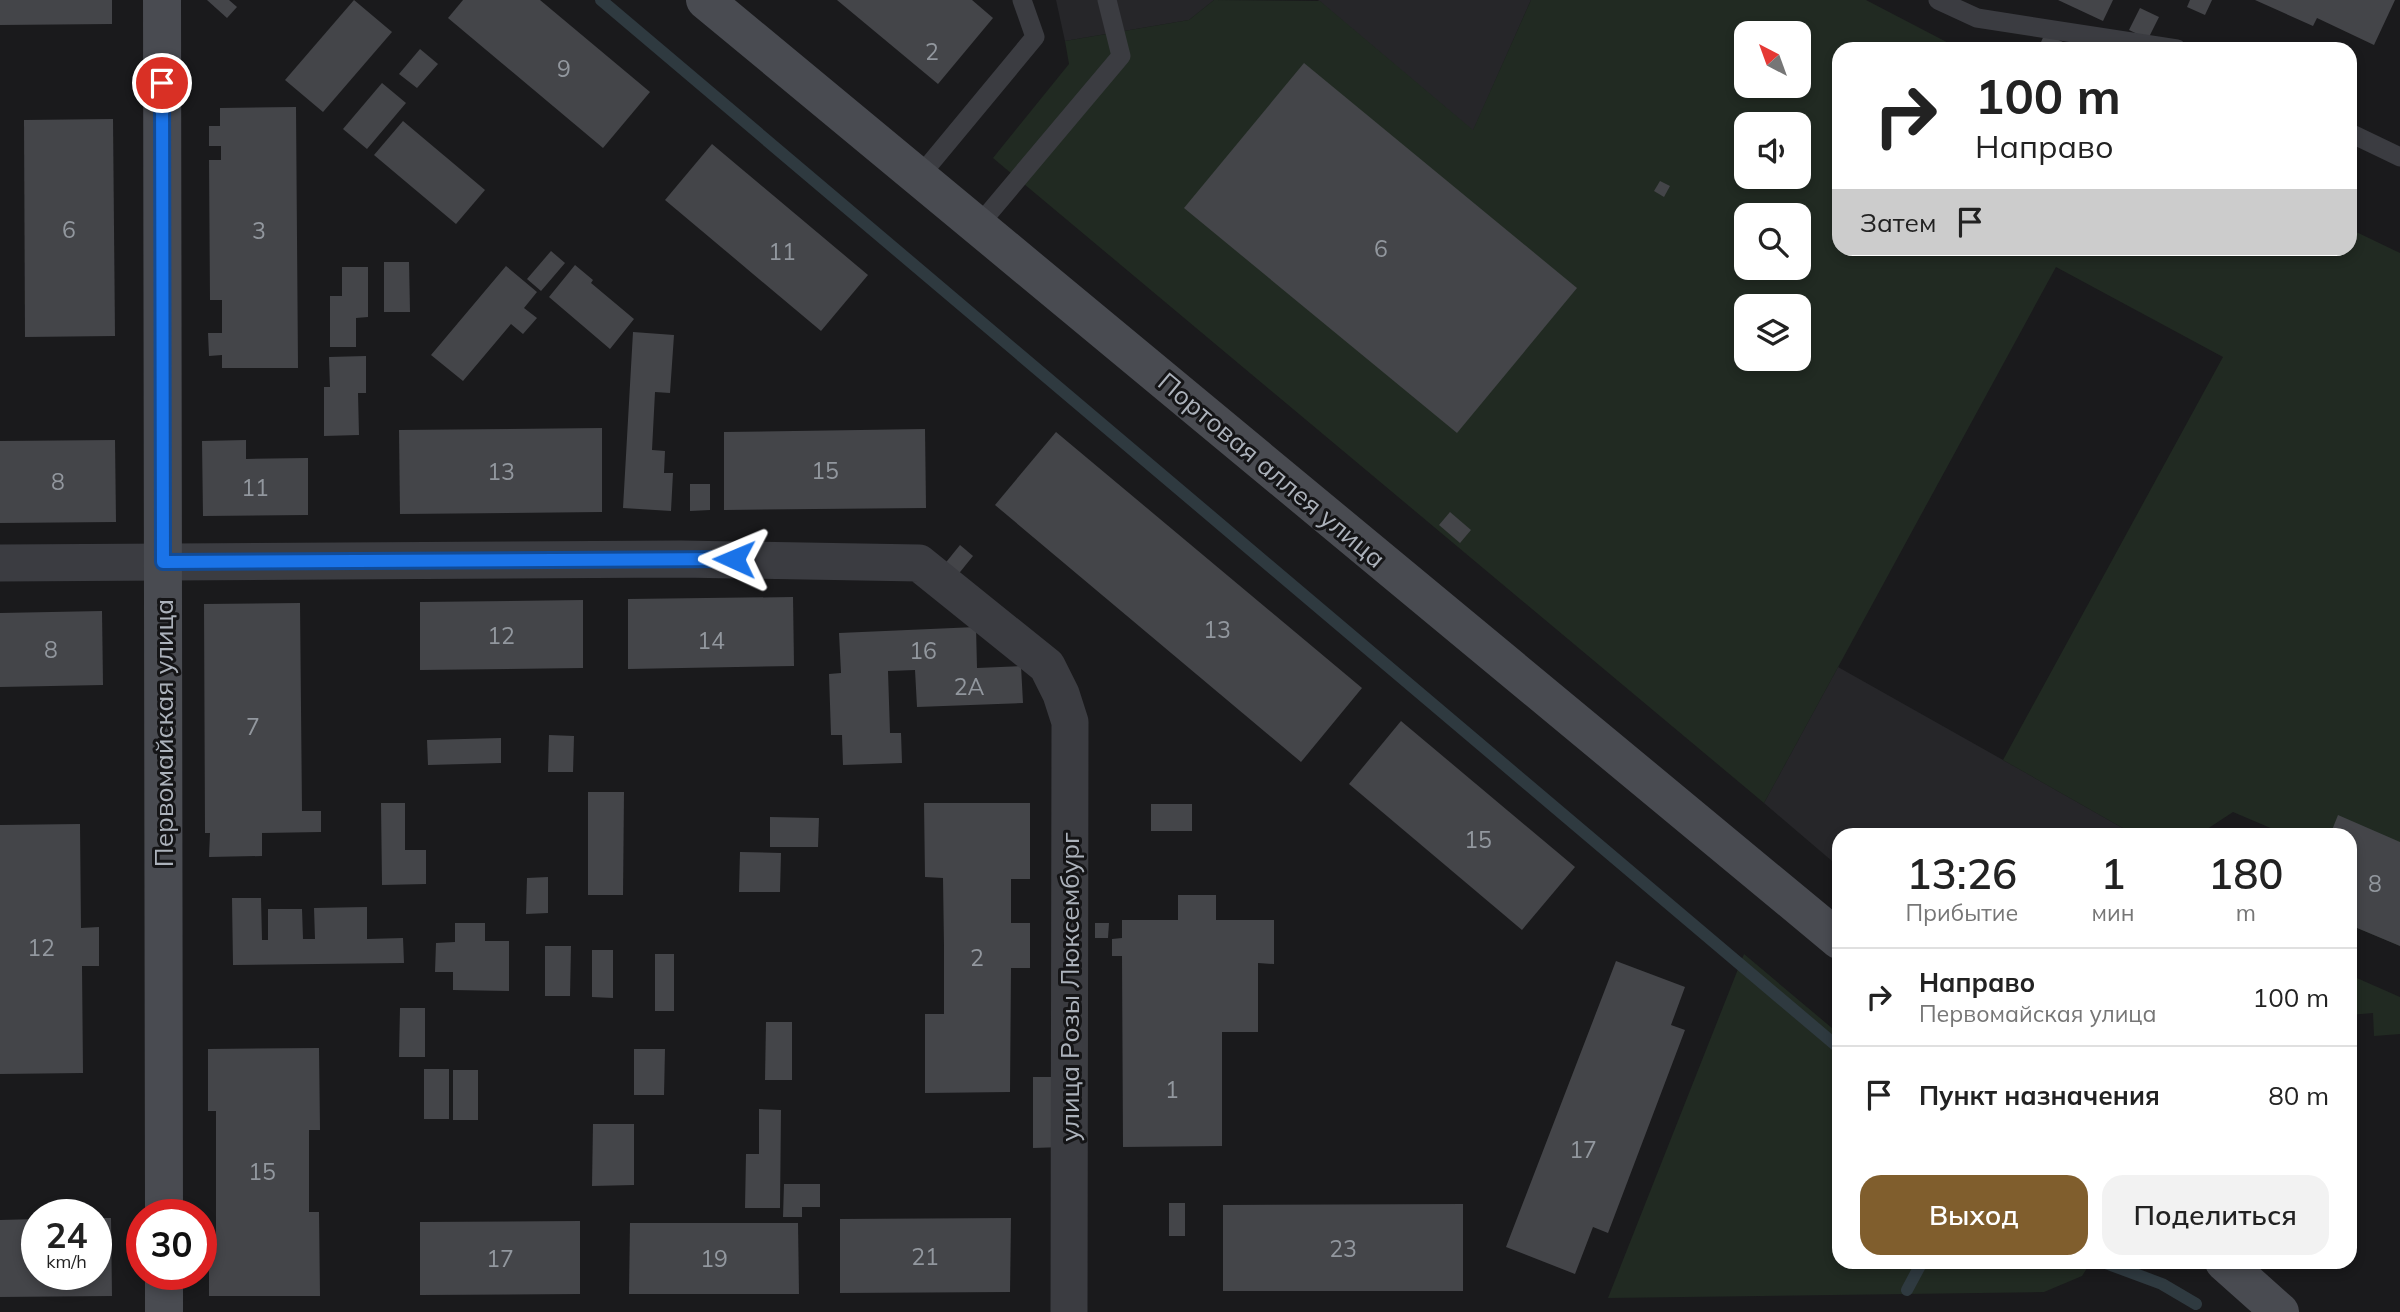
<!DOCTYPE html>
<html lang="ru">
<head>
<meta charset="utf-8">
<style>
	body { margin:0; font-family:Mulish,sans-serif; background:#f2f2f2; color:#222; height:100vh; display:flex; flex-direction:column; font-size:26px; white-space:nowrap }
	* { box-sizing:border-box; margin:0 }
	p { font-size:23px; color:#767676 }
	.icon { flex:none; width:38px; height:38px; fill:none; stroke:currentColor; stroke-width:2; stroke-linecap:round; stroke-linejoin:round }
	.map { position:relative; flex:1; overflow:hidden }
	.side { position:absolute; left:1832px; top:828px; width:525px; height:441px; display:flex; flex-direction:column; background:#fff; border-radius:21px; box-shadow:0 4px 10px #0003 }
	.side>* { flex:none }
	.banner { position:absolute; left:1832px; top:42px; width:525px; height:214px; border-radius:21px; box-shadow:0 4px 10px #0003; background:#fff; color:#222; overflow:hidden }
	.needle { width:46px; rotate:319deg }
	.buttons { position:absolute; left:1734px; top:21px; display:grid; gap:14px }
	.buttons a { display:grid; place-items:center; width:77px; height:77px; border-radius:14px; background:#fff; box-shadow:0 4px 10px #0003; font-size:35px }
	.speed { position:absolute; left:21px; top:1199px; display:flex; gap:14px; font-size:35px; font-weight:700; text-align:center }
	.speed>* { display:grid; place-content:center; width:91px; height:91px; border-radius:50%; background:#fff; box-shadow:0 4px 10px #0003; line-height:1 }
	.speed small { font-size:18px; font-weight:400 }
	.speed .limit { border:10px solid #d22; background:#fff; color:#111 }
	.pin { position:absolute; display:grid; place-items:center; width:60px; height:60px; color:#fff; margin:-30px; border:4px solid #fff; border-radius:50%; box-shadow:0 2px 7px #0007 }
	.me { position:absolute; width:77px; margin:-38px; rotate:271deg; stroke-linejoin:round; filter:drop-shadow(0 0 5px #0008) }
	.turn { display:flex; align-items:center; gap:24px; height:147px; padding:0 28px; font-size:32px }
	.turn .icon { width:91px; height:91px; stroke-width:2.5 }
	.turn b { display:block; font-size:49px; line-height:60px }
	.then { display:flex; align-items:center; height:66px; padding:0 28px; background:#0003; gap:14px; font-size:26px }
	.eta { display:flex; justify-content:space-evenly; align-items:center; height:119px; text-align:center }
	.eta b { font-size:42px; font-weight:600; line-height:49px }
	.primary-button { display:flex; gap:14px; margin-top:auto; padding:14px 28px }
	.primary-button a { flex:1; height:80px; border-radius:21px; background:#805e2d; color:#fff; font-size:28px; font-weight:600; line-height:80px; text-align:center }
	.primary-button a+a { background:#f2f2f2; color:#222 }
	ul { padding:0; list-style:none }
	li { display:flex; align-items:center; gap:21px; height:98px; padding:0 28px; border-top:2px solid #e0e0e0 }
	li div { flex:1 }
	li b { display:block; font-size:26px }
	li em { font-style:normal }
	.map>svg:first-child { display:block }
	.built { fill:#262629 }
	.green { fill:#212a22; fill-rule:evenodd }
	.lines { fill:none; stroke-linecap:round; stroke-linejoin:round }
	.stream { stroke:#2f3a40; stroke-width:12 }
	.building { fill:#444549 }
	.lane { stroke:#3b3c41; stroke-width:19 }
	.street { stroke:#3b3c41; stroke-width:37 }
	.secondary { stroke:#494b51; stroke-width:38 }
	.route-casing { stroke:#114b97; stroke-width:18 }
	.route { stroke:#1a73e8; stroke-width:12 }
	.labels { text-anchor:middle; dominant-baseline:central; stroke-width:6; stroke-linejoin:round; paint-order:stroke }
	.number-label { font-size:23px; fill:#92979e }
	.street-label { font-size:26px; fill:#acb2bb; stroke:#151517 }
</style>
</head>
<body>
<div class="map">
<svg width="2400" height="1312" viewBox="0 0 2400 1312">
	<rect width="100%" height="100%" fill="#1a1a1c"/>
	<g class="built">
		<path d="M1056,0H1214L1189,20L1065,41Z"/>
		<path d="M1318,0H1531L1473,131Z"/>
		<path d="M1838,667L2003,760L2135,835H1839V867L1764,803Z"/>
	</g>
	<g class="green">
		<path d="M1214,0L1320,1L1473,130L1531,0H1866L1960,49H1839V248H2350V229L2400,253V946L2350,925V835H2287L2233,812L2198,835H2135L2003,760L2223,357L2056,267L1764,803L993,158L1069,64L1065,41L1189,20ZM1746,33H1799V86H1746ZM1746,124H1799V177H1746ZM1746,215H1799V268H1746ZM1746,306H1799V359H1746Z"/>
		<path d="M1744,954L1839,1034V1262H2091L2082,1276L2044,1292L1608,1298Z"/>
		<path d="M2350,975L2400,997V1034L2374,1036L2373,1013L2350,1015Z"/>
	</g>
	<g class="lines">
		<g class="stream">
			<path d="M601,0L1839,1048"/>
			<path d="M2103,1262L2162,1284L2196,1304"/>
			<path d="M1907,1290L1922,1262"/>
		</g>
	</g>
	<g class="building">
		<path d="M0,0H112V24L0,25Z"/>
		<path d="M207,0H229L237,7L227,18Z"/>
		<path d="M354,0L392,32L323,112L285,80Z"/>
		<path d="M463,0H540L650,92L603,148L448,18Z"/>
		<path d="M837,0H972L993,18L938,84Z"/>
		<path d="M2058,0H2113L2103,21Z"/>
		<path d="M2190,0H2212L2205,15L2187,7Z"/>
		<path d="M2255,0H2395L2374,45L2317,18L2313,26Z"/>
		<path d="M2140,8L2159,17L2148,39L2129,30Z"/>
		<path d="M2045,33L2063,42L2060,49H2038Z"/>
		<path d="M420,49L438,64L417,88L399,74Z"/>
		<path d="M1304,63L1577,288L1457,433L1184,208Z"/>
		<path d="M382,83L406,103L367,149L343,129Z"/>
		<path d="M296,107L298,368H222V355L209,356L208,333H222V300H210L209,160H221V146H209V126H220V108Z"/>
		<path d="M113,119L115,336L25,337L24,120Z"/>
		<path d="M403,121L485,190L456,224L374,155Z"/>
		<path d="M712,144L868,275L821,331L665,200Z"/>
		<path d="M1660,181L1670,186L1664,197L1654,191Z"/>
		<path d="M551,251L565,263L541,291L527,279Z"/>
		<path d="M384,262H409L410,312H384Z"/>
		<path d="M575,265L593,280L591,283L634,319L610,349L549,297Z"/>
		<path d="M506,266L537,292L524,308L537,318L523,334L511,324L463,381L431,355Z"/>
		<path d="M342,267H368V317L356,318V347H330V296H342Z"/>
		<path d="M633,332L674,335L670,393L655,392L652,450L665,451L664,473H673L671,511L623,508Z"/>
		<path d="M366,356V393H358L359,435L324,436V387H330L329,357Z"/>
		<path d="M602,428V512L400,514L399,430Z"/>
		<path d="M925,429L926,508L724,510V432Z"/>
		<path d="M1056,432L1362,688L1301,762L995,505Z"/>
		<path d="M115,440L116,522L0,523V441Z"/>
		<path d="M246,440V459L308,458V515L203,516L202,441Z"/>
		<path d="M690,484H710V510L690,511Z"/>
		<path d="M1450,512L1471,530L1460,543L1439,525Z"/>
		<path d="M960,545L973,556L956,577L943,566Z"/>
		<path d="M793,597L794,666L628,669V599Z"/>
		<path d="M583,600V668L420,670V602Z"/>
		<path d="M300,603L302,811H321V832L262,833V856L209,857L210,833H205L204,604Z"/>
		<path d="M102,611L103,685L0,687V613Z"/>
		<path d="M976,627L977,668L1021,666L1023,703L917,707L915,670L888,671L890,733H901L902,763L843,765L842,735H831L829,674L841,673L839,633Z"/>
		<path d="M1401,721L1575,867L1522,930L1349,784Z"/>
		<path d="M549,735L574,736L573,772H548Z"/>
		<path d="M501,738V763L428,765L427,740Z"/>
		<path d="M588,792H624L623,895H588Z"/>
		<path d="M381,803H405V850H426V884L382,885Z"/>
		<path d="M924,803H1030V879H1011V923H1030V968H1011L1010,1092L925,1093V1014H944V946L943,878L925,877Z"/>
		<rect x="1151" y="804" width="41" height="27"/>
		<path d="M2338,815L2400,842V946L2350,925V835H2330Z"/>
		<path d="M770,817L819,818L818,847H770Z"/>
		<path d="M80,824L81,928L99,927V966H82L83,1073L0,1074V825Z"/>
		<path d="M740,852L781,853L780,892H739Z"/>
		<path d="M548,877V913L526,914L527,878Z"/>
		<path d="M1178,895H1216V920H1274V964L1258,963V1032H1222V1146L1123,1147L1122,956H1112V939L1122,938V920H1178Z"/>
		<path d="M232,898H261L262,940H268V909H302L303,939H315L314,908L367,907V939L403,938L404,963L233,965Z"/>
		<path d="M455,923H485V941H509V991L453,990V972H435L436,943L455,942Z"/>
		<path d="M1095,923H1109L1108,938H1095Z"/>
		<path d="M545,946H571L570,996H545Z"/>
		<path d="M592,950H613V998L592,997Z"/>
		<rect x="655" y="954" width="19" height="57"/>
		<path d="M1616,961L1685,987L1671,1025L1685,1030L1608,1233L1593,1227L1575,1274L1506,1247Z"/>
		<path d="M400,1008H425V1057H399Z"/>
		<path d="M766,1022H792V1080H765Z"/>
		<path d="M319,1048L320,1130H309V1212H319L320,1296H209V1236H216V1111H208V1049Z"/>
		<path d="M634,1049H665L664,1095H634Z"/>
		<rect x="424" y="1069" width="25" height="50"/>
		<rect x="453" y="1070" width="25" height="50"/>
		<path d="M1033,1077H1063V1147L1033,1148Z"/>
		<path d="M759,1109L781,1110L780,1208H745L746,1154H759Z"/>
		<path d="M593,1124H634V1185L592,1186Z"/>
		<path d="M784,1184H820V1207H802V1217H783Z"/>
		<rect x="1169" y="1203" width="16" height="33"/>
		<path d="M1463,1204V1291H1223V1205Z"/>
		<path d="M96,1218H111L112,1296L0,1297V1220L37,1219V1274H96Z"/>
		<path d="M1011,1218L1010,1292L840,1293V1219Z"/>
		<path d="M580,1221V1294L420,1295V1222Z"/>
		<path d="M630,1223H798L799,1294H629Z"/>
	</g>
	<g class="lines">
		<g class="lane">
			<path d="M1938,0L1977,18L2177,49"/>
			<path d="M2350,133L2400,157"/>
			<path d="M919,177L1035,37L1022,0"/>
			<path d="M978,226L1121,56L1107,0"/>
		</g>
		<path class="street" d="M0,563L681,559L919,563L1047,666L1061,694L1070,722L1069,1312"/>
		<g class="secondary">
			<path d="M162,0L164,1214"/>
			<path d="M705,0L1839,940"/>
			<path d="M2224,1262L2280,1312"/>
			<path d="M164,1274V1312"/>
		</g>
	</g>
	<g class="lines">
		<defs>
			<path id="route" d="M162,83L163,562L734,559"/>
		</defs>
		<use href="#route" class="route-casing"/>
		<use href="#route" class="route"/>
	</g>
	<g class="labels">
		<g class="number-label">
			<text x="932" y="51">2</text>
			<text x="564" y="68">9</text>
			<text x="69" y="229">6</text>
			<text x="259" y="230">3</text>
			<text x="1381" y="248">6</text>
			<text x="782" y="251">11</text>
			<text x="825" y="470">15</text>
			<text x="501" y="471">13</text>
			<text x="58" y="481">8</text>
			<text x="255" y="487">11</text>
			<text x="1217" y="629">13</text>
			<text x="501" y="635">12</text>
			<text x="711" y="640">14</text>
			<text x="51" y="649">8</text>
			<text x="923" y="650">16</text>
			<text x="969" y="686">2А</text>
			<text x="253" y="726">7</text>
			<text x="1478" y="839">15</text>
			<text x="2375" y="883">8</text>
			<text x="41" y="947">12</text>
			<text x="977" y="957">2</text>
			<text x="1172" y="1089">1</text>
			<text x="1583" y="1149">17</text>
			<text x="262" y="1171">15</text>
			<text x="1343" y="1248">23</text>
			<text x="925" y="1256">21</text>
			<text x="500" y="1258">17</text>
			<text x="714" y="1258">19</text>
		</g>
		<g class="street-label">
			<text transform="translate(1272 470) rotate(40)">Портовая аллея улица</text>
			<text transform="translate(163 733) rotate(-90)">Первомайская улица</text>
			<text transform="translate(1069 987) rotate(-90)">улица Розы Люксембург</text>
		</g>
	</g>
</svg>
<div class="buttons">
<a><svg class="needle" viewBox="-14 -14 28 28"><path d="M0-13l5 13h-10z" fill="#e53935"/><path d="M0 13l5-13h-10z" fill="#767676"/></svg></a>
<a><svg class="icon" aria-label="sound" viewBox="0 0 24 24"><path d="M4 9h4l5-4v14l-5-4H4zM17 9q2 3 0 6"/></svg></a>
<a><svg class="icon" aria-label="search" viewBox="0 0 24 24"><circle cx="10" cy="10" r="6"/><path d="M15 15l6 6"/></svg></a>
<a><svg class="icon" aria-label="layers" viewBox="0 0 24 24"><path d="M12 4l9 5-9 5-9-5zM3 14l9 5 9-5"/></svg></a>
</div>
<div class="speed"><div>24<small>km/h</small></div><div class="limit">30</div></div>
<div class="pin" style="left:162px;top:83px;background:#d93025"><svg class="icon" aria-label="arrive" viewBox="0 0 24 24"><path d="M6 21V4h12l-3 4 3 4H6"/></svg></div>
<svg class="me" style="left:734px;top:559px" viewBox="-20 -20 40 40"><path d="M0-17L14 15 0 8-14 15z" fill="#1a73e8" stroke="#fff" stroke-width="4"/></svg>
<div class="banner">
<div class="turn"><svg class="icon" aria-label="right" viewBox="0 0 24 24"><path d="M7 20v-9h11M14 6l5 5-5 5"/></svg><div><b>100 m</b>Направо</div></div>
<div class="then">Затем<svg class="icon" aria-label="arrive" viewBox="0 0 24 24"><path d="M6 21V4h12l-3 4 3 4H6"/></svg></div>
</div>
<section class="side">
<div class="eta">
<div><b>13:26</b><p>Прибытие</p></div>
<div><b>1</b><p>мин</p></div>
<div><b>180</b><p>m</p></div>
</div>
<ul>
<li><svg class="icon" aria-label="right" viewBox="0 0 24 24"><path d="M7 20v-9h11M14 6l5 5-5 5"/></svg><div><b>Направо</b><p>Первомайская улица</p></div><em>100 m</em></li>
<li><svg class="icon" aria-label="arrive" viewBox="0 0 24 24"><path d="M6 21V4h12l-3 4 3 4H6"/></svg><div><b>Пункт назначения</b></div><em>80 m</em></li>
</ul>
<div class="primary-button"><a>Выход</a><a>Поделиться</a></div>
</section>
</div>
</body>
</html>
